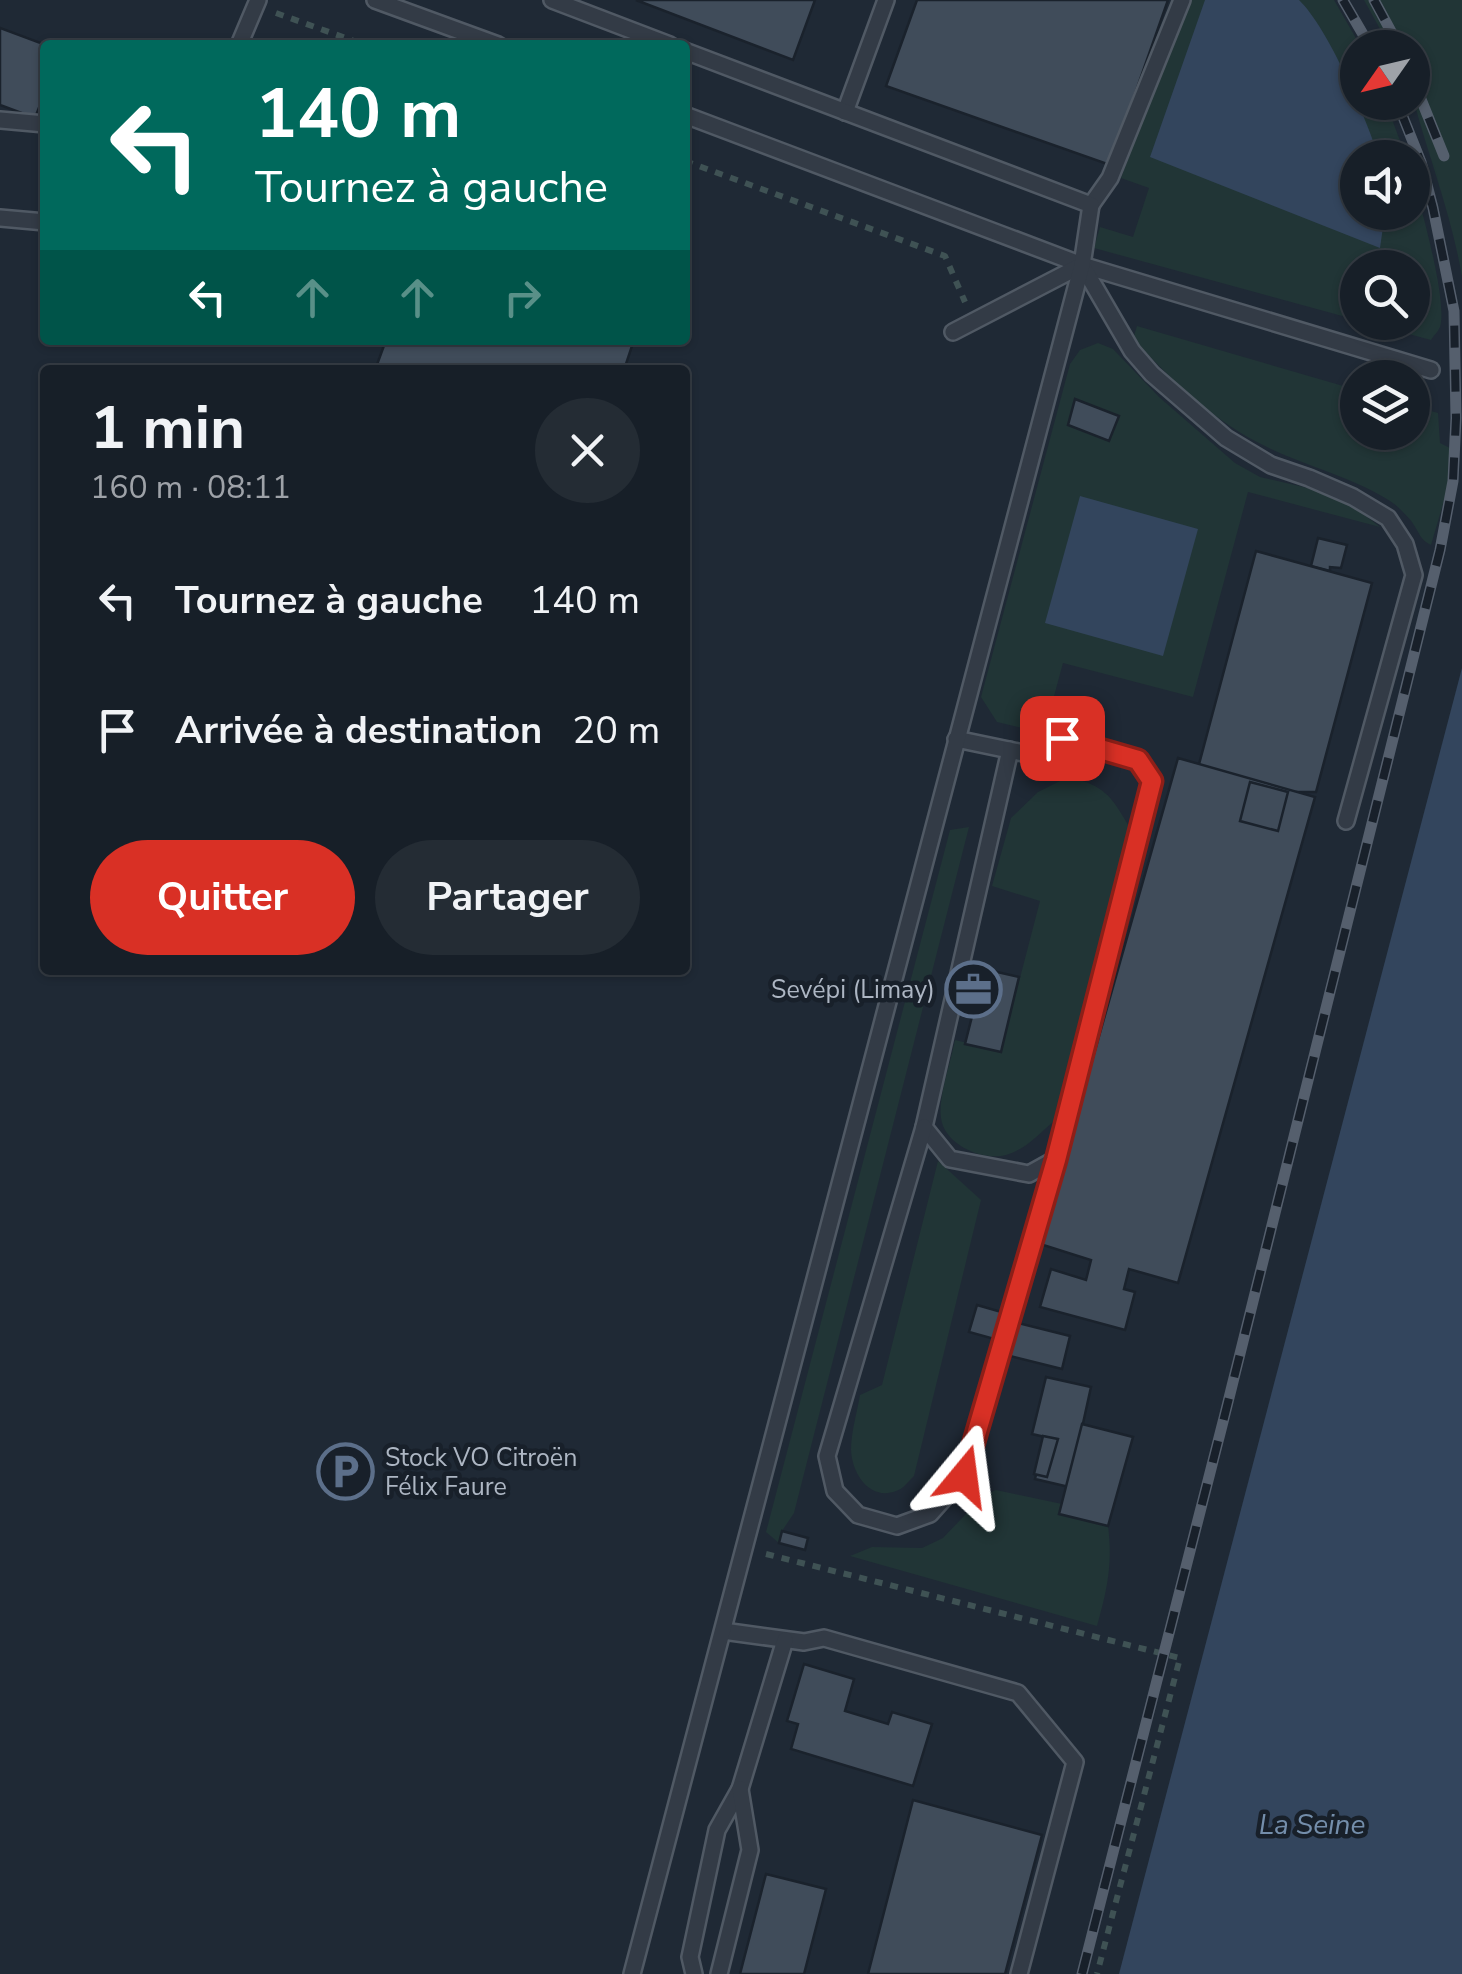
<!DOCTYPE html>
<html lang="fr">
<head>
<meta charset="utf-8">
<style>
	body { margin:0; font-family:"Nunito Sans",sans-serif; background:#242c34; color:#f1f3f6; height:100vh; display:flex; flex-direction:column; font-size:38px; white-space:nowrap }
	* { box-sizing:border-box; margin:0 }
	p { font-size:32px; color:#9ea2a8 }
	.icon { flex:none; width:55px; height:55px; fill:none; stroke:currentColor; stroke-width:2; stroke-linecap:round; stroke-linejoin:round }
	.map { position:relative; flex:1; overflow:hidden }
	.drawer { position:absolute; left:40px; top:365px; width:650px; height:610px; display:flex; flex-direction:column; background:#171f28; border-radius:10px; box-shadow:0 2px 8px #0004,0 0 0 2px #363d45 }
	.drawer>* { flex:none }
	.top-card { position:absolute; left:40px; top:40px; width:650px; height:305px; border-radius:10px; box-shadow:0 2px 8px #0004,0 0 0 2px #363d45; background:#00695c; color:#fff; overflow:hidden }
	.needle { width:65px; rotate:236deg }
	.fabs { position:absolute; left:1340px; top:30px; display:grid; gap:20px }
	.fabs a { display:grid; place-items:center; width:90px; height:90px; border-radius:50%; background:#171f28; box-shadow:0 2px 8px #0004,0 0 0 2px #363d45; font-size:50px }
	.pin { position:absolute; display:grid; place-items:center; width:85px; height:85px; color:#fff; margin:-42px; border-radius:20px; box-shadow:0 5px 15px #0006 }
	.me { position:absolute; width:110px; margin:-55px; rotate:16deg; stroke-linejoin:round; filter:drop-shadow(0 0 8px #0008) }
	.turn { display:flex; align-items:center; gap:35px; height:210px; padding:0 50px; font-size:45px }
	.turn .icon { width:130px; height:130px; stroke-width:2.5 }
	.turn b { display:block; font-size:70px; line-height:85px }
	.lanes { display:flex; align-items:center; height:95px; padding:0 50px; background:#0003; justify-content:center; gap:50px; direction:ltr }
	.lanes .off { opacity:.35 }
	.round { display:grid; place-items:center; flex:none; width:105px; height:105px; border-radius:52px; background:#242c34 }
	.headline { display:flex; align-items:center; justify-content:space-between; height:170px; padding:0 50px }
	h1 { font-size:60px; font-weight:700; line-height:75px }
	.primary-button { display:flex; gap:20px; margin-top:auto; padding:20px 50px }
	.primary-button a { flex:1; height:115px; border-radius:60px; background:#d93025; color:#fff; font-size:40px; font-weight:700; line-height:115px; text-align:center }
	.primary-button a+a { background:#242c34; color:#f1f3f6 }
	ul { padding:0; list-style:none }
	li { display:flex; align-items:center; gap:30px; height:130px; padding:0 50px }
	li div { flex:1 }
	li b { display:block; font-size:38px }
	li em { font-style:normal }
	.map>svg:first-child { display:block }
	.green { fill:#213536 }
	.water { fill:#33455d }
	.building { fill:#404c5a; stroke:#1a222c; stroke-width:2.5 }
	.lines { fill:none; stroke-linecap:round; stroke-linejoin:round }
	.lane-casing { stroke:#505964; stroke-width:20 }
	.path { stroke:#3f5254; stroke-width:6; stroke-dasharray:8 8; stroke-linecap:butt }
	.lane { stroke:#333b46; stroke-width:15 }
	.rail-casing { stroke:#555f6d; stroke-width:11 }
	.rail { stroke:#18202a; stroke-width:8; stroke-dasharray:22; stroke-linecap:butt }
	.route-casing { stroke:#8d1f18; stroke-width:25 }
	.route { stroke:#d93025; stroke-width:18 }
	.labels { text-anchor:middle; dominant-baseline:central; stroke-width:9; stroke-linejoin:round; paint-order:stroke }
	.poi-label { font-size:25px; fill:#adb6c3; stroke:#18202a; text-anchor:end }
	.water-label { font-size:28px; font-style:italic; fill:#748eab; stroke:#18202a }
</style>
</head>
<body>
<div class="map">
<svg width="1462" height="1974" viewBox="0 0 1462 1974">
	<rect width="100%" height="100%" fill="#1f2935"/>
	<g class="green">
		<path d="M1187,0H1334L1361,47L1358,48V102L1386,103L1406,157L1358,158V212H1412L1413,179C1421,206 1448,303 1440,327C1438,332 1434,335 1431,340L1368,323L1412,322V268H1358L1357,320L1094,248L1100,227L1133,237L1149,188L1121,178Z"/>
		<path d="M1364,0H1462V277C1452,217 1430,161 1414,102C1409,86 1412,65 1412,48L1390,47Z"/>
		<path d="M1137,326L1357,390L1358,432H1412L1413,406L1438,413L1440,443L1450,448L1448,487L1431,545C1420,540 1419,532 1412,522C1406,515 1398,506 1390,501C1349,475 1300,465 1257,442C1209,417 1170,378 1133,339Z"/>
		<path d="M1098,343L1113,349L1159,397L1235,463L1260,477L1312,489L1350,504L1380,527L1248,492L1193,697L1063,663L1044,733L997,722L981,697L1070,364L1080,350Z"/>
		<path d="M1068,777C1106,786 1111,796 1130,828L1054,1121C1040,1133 1027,1148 1009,1154C985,1163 944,1145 941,1118C938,1097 951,1062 955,1040L1001,1051L1040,901L992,886L1011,818L1038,792Z"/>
		<path d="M969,827L794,1513L782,1531L779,1543L766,1532L950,830Z"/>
		<path d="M938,1161L981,1200L914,1476C908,1482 903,1489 896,1491C870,1501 852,1474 851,1450C851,1433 857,1412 860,1395L882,1385Z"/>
		<path d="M996,1490L1062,1504L1060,1514L1108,1526C1113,1564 1107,1590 1097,1626L850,1556L872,1547L922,1548L943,1538L984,1495Z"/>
	</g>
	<g class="water">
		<path d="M1205,0H1299C1329,29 1365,116 1379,157L1358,158V212L1385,213L1380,248L1150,157Z"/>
		<path d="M1080,496L1198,529L1163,656L1045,623Z"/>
		<path d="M1462,668V1974H1119Z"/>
	</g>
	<g class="building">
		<path d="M636,0H815L793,60Z"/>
		<path d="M917,0H1168L1110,165L886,86Z"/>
		<path d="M0,28L46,45L45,92L35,118L0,105Z"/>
		<path d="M386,340H634L624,370H375Z"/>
		<path d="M1075,399L1119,416L1109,441L1068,425Z"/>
		<path d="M1318,538L1347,545L1341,568L1330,567V571L1311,566Z"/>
		<path d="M1256,551L1372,583L1316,792H1288L1198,768Z"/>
		<path d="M1178,758L1315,797L1178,1283L1129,1269L1124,1289L1135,1292L1125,1330L1040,1307L1051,1269L1086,1280L1091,1260L1040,1244Z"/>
		<path d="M1250,782L1288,792L1278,831L1240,821Z"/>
		<path d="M984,969L1019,977L1001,1052L965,1044Z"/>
		<path d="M977,1305L1012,1315L1005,1342L969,1332Z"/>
		<path d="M1010,1321L1070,1336L1062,1369L1002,1354Z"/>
		<path d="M1046,1377L1091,1387L1069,1487L1035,1479L1045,1437L1032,1434Z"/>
		<path d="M1082,1424L1133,1437L1108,1526L1059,1514Z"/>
		<path d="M1043,1436L1058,1439L1047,1477L1034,1474Z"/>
		<path d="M782,1531L808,1538L805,1550L779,1543Z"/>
		<path d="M804,1664L854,1679L845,1711L888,1724L892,1712L932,1724L913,1786L791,1749L798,1724L787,1721Z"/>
		<path d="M913,1800L1042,1835L1005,1974H868Z"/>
		<path d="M766,1874L826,1889L804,1974H740Z"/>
	</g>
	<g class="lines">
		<defs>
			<g id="lane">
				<path d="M375,0L498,45"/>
				<path d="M552,0L670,45"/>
				<path d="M239,45L258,0"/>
				<path d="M845,112L886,0"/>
				<path d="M685,115L1082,265L1431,370"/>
				<path d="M0,120L45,124"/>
				<path d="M1091,205L1110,178L1182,0"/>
				<path d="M0,218L45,222"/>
				<path d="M1082,265L1132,351L1152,374L1226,438L1271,465L1309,478L1353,497L1388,518L1405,544L1414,575L1346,821"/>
				<path d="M953,332L1082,265"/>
				<path d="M956,739L1033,755L1062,738L1138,759L1152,781L1056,1159L1029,1174L950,1159L924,1127L1010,750"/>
				<path d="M924,1127L827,1456L835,1491L858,1515L897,1526L930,1514L964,1476L1056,1159"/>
				<path d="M723,1631L804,1642L824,1638L1018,1693L1075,1762L1019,1974"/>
				<path d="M632,1974L1082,265L1091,205L685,51"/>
				<path d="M694,1974L690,1957L717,1830L740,1789L785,1640"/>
				<path d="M719,1974L750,1850L740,1789"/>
			</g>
		</defs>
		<use href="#lane" class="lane-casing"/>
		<g class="path">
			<path d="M276,13L365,45"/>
			<path d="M685,161L945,256L965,302"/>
			<path d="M766,1554L1180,1658L1097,1974"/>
		</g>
		<use href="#lane" class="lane"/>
		<defs>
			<g id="rail">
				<path d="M1343,0L1371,48"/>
				<path d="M1374,0L1400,48"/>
				<path d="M1412,77L1444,156"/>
				<path d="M1082,1974L1224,1418L1440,550L1453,481L1456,418L1454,311L1433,208L1421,162L1397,102"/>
			</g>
		</defs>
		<use href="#rail" class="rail-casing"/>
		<use href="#rail" class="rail"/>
	</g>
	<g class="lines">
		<defs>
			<path id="route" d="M964,1476L1056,1160L1152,781L1138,760L1062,738"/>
		</defs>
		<use href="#route" class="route-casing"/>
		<use href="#route" class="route"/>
	</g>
	<defs>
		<symbol id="office-ring" viewBox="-11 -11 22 22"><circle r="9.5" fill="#18202a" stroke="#5c6f8a" stroke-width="1.5"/><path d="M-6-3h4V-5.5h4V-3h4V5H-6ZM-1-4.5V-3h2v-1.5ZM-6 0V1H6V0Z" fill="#5c6f8a"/></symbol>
		<symbol id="parking-ring" viewBox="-11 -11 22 22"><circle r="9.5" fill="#18202a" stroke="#5c6f8a" stroke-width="1.5"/><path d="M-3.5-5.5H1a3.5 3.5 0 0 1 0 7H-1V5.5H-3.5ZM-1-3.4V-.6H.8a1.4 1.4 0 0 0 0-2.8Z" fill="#5c6f8a"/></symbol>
	</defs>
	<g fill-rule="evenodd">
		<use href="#office-ring" x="942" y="958" width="63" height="63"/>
		<use href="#parking-ring" x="314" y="1440" width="63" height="63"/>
	</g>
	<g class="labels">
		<g class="poi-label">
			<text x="935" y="990">Sevépi (Limay)</text>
			<text x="385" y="1458" text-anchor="start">Stock VO Citroën<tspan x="385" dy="29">Félix Faure</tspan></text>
		</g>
		<g class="water-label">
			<text x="1312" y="1825">La Seine</text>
		</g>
	</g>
</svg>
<div class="fabs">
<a><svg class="needle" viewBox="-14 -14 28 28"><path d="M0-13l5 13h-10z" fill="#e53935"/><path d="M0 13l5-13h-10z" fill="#9ea2a8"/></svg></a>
<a><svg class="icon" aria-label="sound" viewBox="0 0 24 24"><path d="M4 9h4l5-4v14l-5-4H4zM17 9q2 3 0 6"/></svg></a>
<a><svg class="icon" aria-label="search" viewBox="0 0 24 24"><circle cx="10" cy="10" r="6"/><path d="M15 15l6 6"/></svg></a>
<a><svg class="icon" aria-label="layers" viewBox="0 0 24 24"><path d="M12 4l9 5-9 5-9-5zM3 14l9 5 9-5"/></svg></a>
</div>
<div class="pin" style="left:1062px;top:738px;background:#d93025"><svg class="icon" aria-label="arrive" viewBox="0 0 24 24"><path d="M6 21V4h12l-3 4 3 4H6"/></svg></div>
<svg class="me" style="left:964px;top:1476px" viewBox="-20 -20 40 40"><path d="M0-17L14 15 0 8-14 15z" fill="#d93025" stroke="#fff" stroke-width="4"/></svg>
<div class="top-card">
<div class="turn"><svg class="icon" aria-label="left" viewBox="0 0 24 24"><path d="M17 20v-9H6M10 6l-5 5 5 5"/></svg><div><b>140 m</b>Tournez à gauche</div></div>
<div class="lanes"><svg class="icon" aria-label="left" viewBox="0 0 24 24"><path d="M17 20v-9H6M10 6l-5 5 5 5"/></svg><svg class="icon off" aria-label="ahead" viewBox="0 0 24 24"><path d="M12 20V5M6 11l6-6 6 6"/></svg><svg class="icon off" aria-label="ahead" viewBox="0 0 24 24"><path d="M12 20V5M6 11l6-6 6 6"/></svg><svg class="icon off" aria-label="right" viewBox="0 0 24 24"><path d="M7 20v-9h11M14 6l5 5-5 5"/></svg></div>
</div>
<section class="drawer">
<div class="headline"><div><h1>1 min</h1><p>160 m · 08:11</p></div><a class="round"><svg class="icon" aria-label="close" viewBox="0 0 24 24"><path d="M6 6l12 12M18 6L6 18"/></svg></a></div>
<ul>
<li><svg class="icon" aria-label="left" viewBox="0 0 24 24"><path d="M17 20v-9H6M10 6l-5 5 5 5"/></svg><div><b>Tournez à gauche</b></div><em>140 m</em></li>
<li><svg class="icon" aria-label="arrive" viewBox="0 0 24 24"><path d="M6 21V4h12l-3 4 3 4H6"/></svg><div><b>Arrivée à destination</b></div><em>20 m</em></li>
</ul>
<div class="primary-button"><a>Quitter</a><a>Partager</a></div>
</section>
</div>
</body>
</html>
